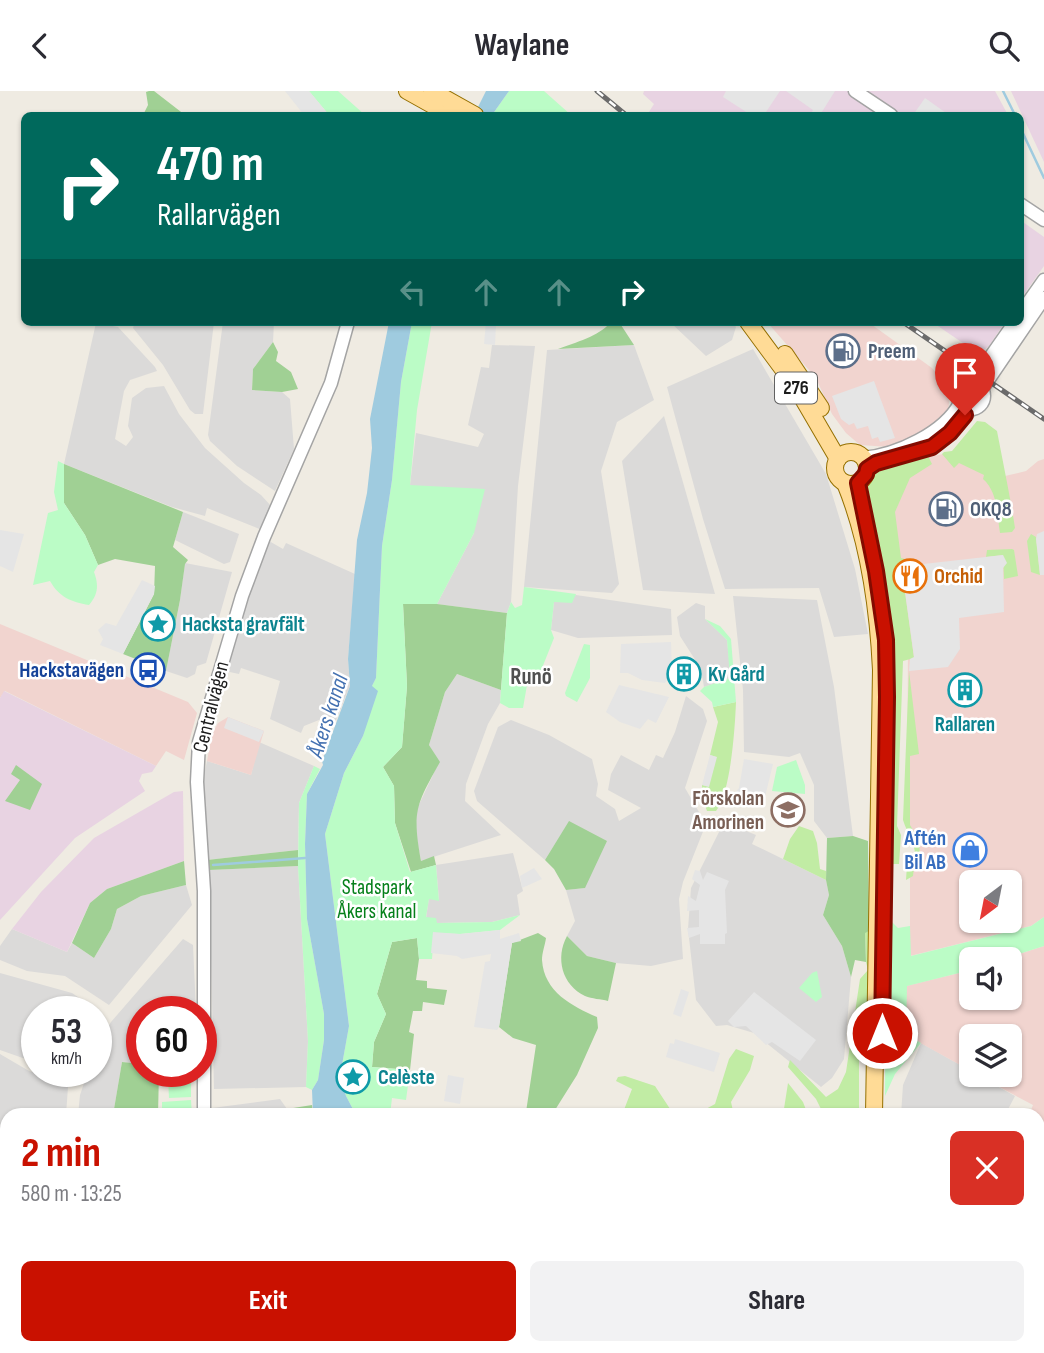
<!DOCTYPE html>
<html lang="en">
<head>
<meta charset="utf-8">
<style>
	body { margin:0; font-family:"Sofia Sans Condensed",sans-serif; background:#f2f2f3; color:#2b2b33; height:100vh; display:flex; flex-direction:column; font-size:26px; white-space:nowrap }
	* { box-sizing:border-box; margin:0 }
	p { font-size:23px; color:#7c7c81 }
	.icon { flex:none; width:38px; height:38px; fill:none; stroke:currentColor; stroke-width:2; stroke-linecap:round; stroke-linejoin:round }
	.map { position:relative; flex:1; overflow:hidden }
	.side { position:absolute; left:0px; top:1017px; width:1045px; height:247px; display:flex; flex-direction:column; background:#fff; border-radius:21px 21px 0 0; box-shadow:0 2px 5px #0004 }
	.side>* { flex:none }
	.banner { position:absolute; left:21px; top:21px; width:1003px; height:214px; border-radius:10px; box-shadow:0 2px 5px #0004; background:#00695c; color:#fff; overflow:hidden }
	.needle { width:46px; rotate:212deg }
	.controls { position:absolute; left:959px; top:779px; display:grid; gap:14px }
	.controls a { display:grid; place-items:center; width:63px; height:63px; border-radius:10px; background:#fff; box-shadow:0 2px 5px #0004; font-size:35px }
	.speed { position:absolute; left:21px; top:905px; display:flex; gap:14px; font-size:35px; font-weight:700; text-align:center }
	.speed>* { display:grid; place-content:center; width:91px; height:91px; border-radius:50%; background:#fff; box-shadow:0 2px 5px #0004; line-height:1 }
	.speed small { font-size:18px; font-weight:400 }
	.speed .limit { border:10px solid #d22; background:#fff; color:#111 }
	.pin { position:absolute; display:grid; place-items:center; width:60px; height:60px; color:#fff; margin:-72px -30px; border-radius:50% 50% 50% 0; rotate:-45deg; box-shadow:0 0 7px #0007 }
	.pin .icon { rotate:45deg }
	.me { position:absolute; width:77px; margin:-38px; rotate:0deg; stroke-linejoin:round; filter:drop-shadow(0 0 5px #0008) }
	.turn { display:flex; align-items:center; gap:24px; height:147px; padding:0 21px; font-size:32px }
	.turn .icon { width:91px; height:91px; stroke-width:2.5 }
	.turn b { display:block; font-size:49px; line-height:60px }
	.lanes { display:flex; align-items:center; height:66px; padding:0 21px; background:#0003; justify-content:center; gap:35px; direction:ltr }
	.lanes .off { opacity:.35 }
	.round { display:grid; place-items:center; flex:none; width:74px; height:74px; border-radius:10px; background:#f2f2f3 }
	.headline { display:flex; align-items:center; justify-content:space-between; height:119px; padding:0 21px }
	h1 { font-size:42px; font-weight:700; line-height:52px; color:#c91100 }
	.primary-button { display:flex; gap:14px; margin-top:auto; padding:14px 21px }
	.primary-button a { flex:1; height:80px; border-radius:10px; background:#c91100; color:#fff; font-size:28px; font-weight:700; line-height:80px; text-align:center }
	.primary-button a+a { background:#f2f2f3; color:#2b2b33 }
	header { display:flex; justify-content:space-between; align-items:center; height:91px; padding:0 21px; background:#fff; font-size:32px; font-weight:700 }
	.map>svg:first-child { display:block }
	.residential { fill:#dbdad9 }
	.commercial { fill:#f1d4cf; fill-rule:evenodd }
	.industrial { fill:#e8d3e2 }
	.grass { fill:#c1eca4 }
	.forest { fill:#a0d094 }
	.park { fill:#bbfcc6 }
	.parking { fill:#e5e5e5 }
	.water { fill:#9fcbdf }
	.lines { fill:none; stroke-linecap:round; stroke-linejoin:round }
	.stream { stroke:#9fcbdf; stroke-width:2.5 }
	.tertiary-casing { stroke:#a4a4a4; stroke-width:15 }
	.primary-casing { stroke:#957000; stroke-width:18 }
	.tertiary { stroke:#fff; stroke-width:12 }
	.primary { stroke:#ffdb96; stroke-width:16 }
	.rail-casing { stroke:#6b6b6b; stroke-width:5 }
	.rail { stroke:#fff; stroke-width:2.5; stroke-dasharray:8; stroke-linecap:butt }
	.route-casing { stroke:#830b00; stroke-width:18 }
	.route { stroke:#c91100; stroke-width:12 }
	.labels { text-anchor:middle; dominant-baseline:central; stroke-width:5; stroke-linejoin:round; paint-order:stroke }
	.shield { fill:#fff; stroke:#616161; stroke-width:2 }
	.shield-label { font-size:19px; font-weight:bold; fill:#1d1d1d }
	.service-label { font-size:21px; font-weight:bold; fill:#4e5e75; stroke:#fff; text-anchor:start }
	.food-label { font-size:21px; font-weight:bold; fill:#c56008; stroke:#fff; text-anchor:start }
	.culture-label { font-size:21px; font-weight:bold; fill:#0d838f; stroke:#fff; text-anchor:start }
	.transit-label { font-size:21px; font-weight:bold; fill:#164399; stroke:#fff; text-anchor:end }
	.street-label { font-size:21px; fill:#1d1d1d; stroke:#fff }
	.education-label { font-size:21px; font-weight:bold; fill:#785e54; stroke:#fff; text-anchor:end }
	.shop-label { font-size:21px; font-weight:bold; fill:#366cbe; stroke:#fff; text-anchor:end }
	.park-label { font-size:21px; fill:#05801a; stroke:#fff }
	.neighbourhood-label { font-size:23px; font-weight:bold; fill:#505050; stroke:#fff }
	.water-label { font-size:23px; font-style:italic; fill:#4471b1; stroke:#fff }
</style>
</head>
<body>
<header><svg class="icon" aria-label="back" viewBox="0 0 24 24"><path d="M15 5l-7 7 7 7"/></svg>Waylane<svg class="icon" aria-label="search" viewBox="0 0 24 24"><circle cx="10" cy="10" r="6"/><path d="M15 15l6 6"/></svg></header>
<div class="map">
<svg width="1044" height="1262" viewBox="0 0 1044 1262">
	<rect width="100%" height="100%" fill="#efebe2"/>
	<g class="residential">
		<path d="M135,231H214L203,323H195L190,319L163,274L133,237Z"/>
		<path d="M223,231H274L273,251L253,278L252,299L282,301L290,308L294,358L275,400L237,375L210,350L208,344Z"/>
		<path d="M670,231H732L736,236L732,249L706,265Z"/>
		<path d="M96,232L118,236L155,276L157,280L130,289L124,300L115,348L126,355L133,346L128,335L132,307L146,297L164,295L179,323L205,357L244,392L261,404L272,416L262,439L207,417L205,425L172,416L64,373Z"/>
		<path d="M492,254L535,255L518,395L511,511L507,522L437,513L474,442L410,394L416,342L478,356L484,343L468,334L481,276L489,277Z"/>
		<path d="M634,254L654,309L617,331L601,380L619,493L612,502L524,496L547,259Z"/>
		<path d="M753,258L826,383L855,478L868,543L834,546L819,497L725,498L703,428L667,296Z"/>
		<path d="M664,325L715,503L643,499L622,370Z"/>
		<path d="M183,421L239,443L230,471L224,473L175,449Z"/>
		<path d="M269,450L283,458L286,452L355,483L348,568L350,595L336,629L330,634L319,629L304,635L301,642L270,628L280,590L241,577L239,583L225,580L240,524Z"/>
		<path d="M185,472L232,481L206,572L197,575L195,583L187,587L166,580L180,509Z"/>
		<path d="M576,504L671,518L672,544L578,547L551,539L554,511Z"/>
		<path d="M733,505L817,509L834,596L853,745L827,747L814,730V694L800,662L789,666L744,661L743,599Z"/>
		<path d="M696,512L705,515V528L727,549L731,587L704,596L701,578L680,545L677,526Z"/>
		<path d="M457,583L501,599L500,612L488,633L466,693L465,710L501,744L421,770L416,744V720L439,671L429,654L445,601Z"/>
		<path d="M686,605L703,618L707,630L685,697L706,733L683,791L679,808L683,868L651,875L616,872L587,865L567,845L575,830L566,799L585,797L569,731L545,769L477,710L474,700L498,636L511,629L549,644L592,668L598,693L596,705L615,718L619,730L641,717L608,699L611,683L621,664L649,679L656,664L663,667L675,641Z"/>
		<path d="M259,651L314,675L299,712L298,759L207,769L202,695L207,670L251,684Z"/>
		<path d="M724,731L756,744L752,753L826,789L829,804L823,824L842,855L851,886L844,968L832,987L821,996L754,942L727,934L716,935L696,909L688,838L691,797Z"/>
		<path d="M513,762L523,800L517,804L520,824L492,831L436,832L426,827L429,807L439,809L436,774Z"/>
		<path d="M298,775L308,950L306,996L214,998L209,779Z"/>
		<path d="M186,794L192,814L109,914L65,885L27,880L0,869V855L12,838L67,861L72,852L94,867L111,838L117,818L141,805Z"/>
		<path d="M183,848L193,854L196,920H142V973L122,971L113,1024H78L80,1004L88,980H96V957L111,931Z"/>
		<path d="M0,882L72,902L98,920L96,929V920H37V972L0,959Z"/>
		<path d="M921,952L971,980V984H977L1015,1005L1005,1024H901L903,994Z"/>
		<path d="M0,963L29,980L63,990L68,996L66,1024H7V1069L0,1067Z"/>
		<path d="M280,1008L287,1018L286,1024H212V1017Z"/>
		<path d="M39,1256H150V1257L148,1262H37Z"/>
		<path d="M619,1257H663L669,1262H615Z"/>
	</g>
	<g class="commercial">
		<path d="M767,231H868L932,277L946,293L949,311L948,322L933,337L890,356L860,354L846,342L832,323L816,287Z"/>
		<path d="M957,360L1005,385L1026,380L1038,370L1044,368V826L1031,835L910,865V771L915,764V753L907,741L908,549L887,383L929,366ZM971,791H1010V830H971Z"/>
		<path d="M0,533L188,611L197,622L184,669L166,660L156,675L5,600L0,607Z"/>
		<path d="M228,626L264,640L251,684L207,670L212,643L218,632Z"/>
		<path d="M1044,855V1262H921L905,1257L1038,1256V1024H1029L1033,1014L977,984H1010V945H971V980L906,944V895L971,879V906H1010V868H1004Z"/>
	</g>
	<g class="industrial">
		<path d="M644,0H995L1008,24H647L654,13L643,3Z"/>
		<path d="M1011,0H1044V71Z"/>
		<path d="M1020,129L1044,146V175L1020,209Z"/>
		<path d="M932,231H1005L989,255L979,263Z"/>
		<path d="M4,600L156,675L152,681L142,683L139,690L145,700L75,747L0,829V607Z"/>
		<path d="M183,700L184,770L107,798L90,812L67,861L12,838L41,801L94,747L174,701Z"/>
	</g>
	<g class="grass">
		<path d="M977,330L985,331L997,340C1003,372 1010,404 1015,437L1012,441L1000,442C997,424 998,401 983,388L984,384L959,372L954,377L942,363L944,361L952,360Z"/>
		<path d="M922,364L928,365L932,373L910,387L895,421L901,467L914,470V474L906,475L902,479L914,567L903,570L897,735L901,744L899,773H892L889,738L892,591L888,531L882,478L861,393L879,380Z"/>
		<path d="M1031,443L1036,446L1040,484L1031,481L1027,450Z"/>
		<path d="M1012,458L1014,459L1018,485L1004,488L1003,464L986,466L987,459Z"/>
		<path d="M909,580L919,663L910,665V734L919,749L920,766L914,776L913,785L906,789L907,774L915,764C915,751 907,742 903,729Z"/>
		<path d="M736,611C735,636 731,701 716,720H707L702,706V694L708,695L716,666L710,664L718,631L713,616Z"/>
		<path d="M799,735L813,740L817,752L820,778L826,780V789L783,768L790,748Z"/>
		<path d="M869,840L868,957L862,956L859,960V1019L867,1017V1024H824L816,1008L788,976L790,969L826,1006L838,998L846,981L860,888L868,879L866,871L865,841Z"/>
		<path d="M736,958L754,965L750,979L731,1011L734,1024H695L715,1013L729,968Z"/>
		<path d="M625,985L655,995L674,1024H622L632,998L616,990L618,986Z"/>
		<path d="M788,992L803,1011L808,1024H783Z"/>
		<path d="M749,1256H786V1257L785,1262H746Z"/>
		<path d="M798,1257H865L863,1262H798Z"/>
	</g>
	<g class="forest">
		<path d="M149,0H154L185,24H143L148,14L146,1Z"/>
		<path d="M611,231L621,234L634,254L558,258C576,251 598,246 611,231Z"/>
		<path d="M273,251L278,261L276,270L291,281L298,298L282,301L252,299L253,278Z"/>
		<path d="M64,373L183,421L173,456L188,469L185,473L180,509L166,580L123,563L154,503L155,475L115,468L98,474L85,444L64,412Z"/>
		<path d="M403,513H437L507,522L501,599L457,583L445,601L429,654L440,671C416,714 412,720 421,770L434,765L436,774L411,781L395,732L394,695L383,676L402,656L407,595Z"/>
		<path d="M16,674L42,693L30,719L5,710L20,689L11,683Z"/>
		<path d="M569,730L607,750L585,797L566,799L554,778L545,769Z"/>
		<path d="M853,745L868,750L869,840L865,842L866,871L855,869L851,886L842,855L823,824L829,804L826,789L827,747Z"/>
		<path d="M298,759V775L209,779L207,769Z"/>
		<path d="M184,770L186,794L141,805L117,818L111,838L94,867L72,852L90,812L107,798Z"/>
		<path d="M538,842L546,847C545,854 542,862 542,869C544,901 572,915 597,926L598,937L577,984L555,1019L548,1024L526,1021L536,954L513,947L499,936L512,852Z"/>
		<path d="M567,845L587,865L616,872L608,910C601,908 592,908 585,905C562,894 555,867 567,845Z"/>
		<path d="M417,847L419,868L416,889L427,890V897L447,899L444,914L423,911L422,920H413L409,941L414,943L410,979L372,976L374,951L386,923L377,903L392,851Z"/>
		<path d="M122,971L142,973V980H159L158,1024H113Z"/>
		<path d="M312,1014L313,1024H286L287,1018Z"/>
		<path d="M0,1067L7,1069V1256L19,1257L17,1262H0Z"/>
		<path d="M224,1256L317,1257L319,1262H223Z"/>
		<path d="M360,1257H436L431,1262H364Z"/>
		<path d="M508,1257H600L601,1262H503Z"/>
		<path d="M663,1257H720L726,1262H669Z"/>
	</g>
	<g class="park">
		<path d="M309,0H338L365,24H329Z"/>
		<path d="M509,0H544L571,24H492Z"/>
		<path d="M412,231H432L417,319L410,394L485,398L474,442L437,513H403L407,595L402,656L383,676L394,695L395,732L410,781L436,774L439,810L429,808L426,826L436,827L437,832L492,831L520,824L500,839L460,843L434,842L432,868H419L417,847L392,851L377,903L386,923L374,951L372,976L410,979L406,1009L392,1007L390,1024H356L346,1005L340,985L349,935L325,743L344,682L363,645L372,595L376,587L382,455L392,389L401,291Z"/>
		<path d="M58,370L64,373V412L85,444L98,474L94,481C99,494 98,504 89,514C71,511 59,506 50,490L33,494L48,422L58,419L54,401Z"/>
		<path d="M524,496L576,503L572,512L554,511L551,539L554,547L536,592L527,594L523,617H509L500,612L507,522L511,511L515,517L522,514Z"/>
		<path d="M705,528L720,535L731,548L736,611L713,616L712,611L700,600L704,596L730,587L727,549Z"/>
		<path d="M584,553L590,554V587L577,611L566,605L565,602Z"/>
		<path d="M796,669L805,694V703L772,700L777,676Z"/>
		<path d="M314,675L320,678L307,703L305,753L307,828L324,923V949L318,989L312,999L306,996L308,950L298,775L299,712Z"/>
		<path d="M1044,826V855L1004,868H971V879L907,895L906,943L921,952L895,983L885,1005L886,844L891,830L898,837L910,835L911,865L1031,835Z"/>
		<path d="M817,880L822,906L816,911L799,897L812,882Z"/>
		<path d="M191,984V1006L169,1007L168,986Z"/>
		<path d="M191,1009L192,1024H162V1011Z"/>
		<path d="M284,1256L323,1257L324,1262H280Z"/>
	</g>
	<g class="parking">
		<path d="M285,0H309L329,24H304Z"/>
		<path d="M726,0H780L764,24H751L723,6Z"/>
		<path d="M786,0H835L820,24H810L813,19Z"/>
		<path d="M925,7L949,24H913Z"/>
		<path d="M486,231H500L499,235L496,234L495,254L484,253Z"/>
		<path d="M874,290L895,347L880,351L878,346L872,348L868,335L857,338L854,332L849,334L841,328L832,305Z"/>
		<path d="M0,439L24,443L13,481L0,475Z"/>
		<path d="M1044,440V484H1040L1036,448L1037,443Z"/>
		<path d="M1003,464L1007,472L1003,477L1004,521L959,527L960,558L948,576L909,580L910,568L914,566L902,479L906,475Z"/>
		<path d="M142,489L155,495L154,503L123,563L100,554L103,548L98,539L106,532L116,535Z"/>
		<path d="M671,551L672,580L665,592L642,589L628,582H620L621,553Z"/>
		<path d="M619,594L669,606L656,632L648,628L640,638L620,631L606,621Z"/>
		<path d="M228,626L264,640L259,651L224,637Z"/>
		<path d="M710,664L717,666L709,696L702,694Z"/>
		<path d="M744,668L773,673L763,714L737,708L739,703L735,702L739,697Z"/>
		<path d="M534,777L542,788L522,797L520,785Z"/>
		<path d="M695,779L700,780L703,789L707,781L729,790L725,799L727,842L725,843V853H700V843L689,847L687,837L699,836V819L687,820L688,805L696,810L700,794L692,788Z"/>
		<path d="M500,839V848L519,842L521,850L512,852L499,936L497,939L474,936L485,871L490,870L491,863L462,868L457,865L431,862L433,841L460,843Z"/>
		<path d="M681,898L689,901L681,926L673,923Z"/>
		<path d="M754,901L816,949L800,970L772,951L766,954L746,935L734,936L728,930Z"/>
		<path d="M675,948L720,962L714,981L666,966L670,952L674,953Z"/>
		<path d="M448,984L464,987L460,1013L444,1010Z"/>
	</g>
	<g class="water">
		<path d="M486,0H509L492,24H474Z"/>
		<path d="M389,231H412L401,291L392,389L382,455L376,587L372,595L378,600L363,645L344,682L325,743L349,935L340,985L346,1005L356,1024H313L312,999L318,989L324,949V923L307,828L305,753L307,703L323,674L322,670L350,595L348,568L357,449L367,402L372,357L370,328Z"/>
	</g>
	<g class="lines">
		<g class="stream">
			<path d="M1003,0L1015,24"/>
			<path d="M1020,36L1044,87"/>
			<path d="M213,774L305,767"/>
		</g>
		<defs>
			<g id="tertiary">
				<path d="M855,0L891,24"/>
				<path d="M1020,113L1044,129"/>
				<path d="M1020,223L1044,189"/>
				<path d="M972,292L1015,231"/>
				<circle cx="971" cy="305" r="13"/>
				<path d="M982,298L1044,207"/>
				<path d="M863,367C897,364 944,342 960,312"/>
				<path d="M867,378L876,372L939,352L971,318"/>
				<path d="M204,1024V800L197,691L199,651L242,505L264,446L331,292L348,231"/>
				<path d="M162,1262L165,1256"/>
			</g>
			<g id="primary">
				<path d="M407,0L450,24"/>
				<path d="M432,0L475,24"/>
				<path d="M748,231L796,296L838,368"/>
				<path d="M785,263L821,317"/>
				<circle cx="851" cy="377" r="16"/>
				<path d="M845,392C869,451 878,516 881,579L874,1024"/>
				<path d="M888,1256L889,1262"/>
				<path d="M870,1262V1256"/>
			</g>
		</defs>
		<use href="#tertiary" class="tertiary-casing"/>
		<use href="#primary" class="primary-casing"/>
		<use href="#tertiary" class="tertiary"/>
		<use href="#primary" class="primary"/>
		<defs>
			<g id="rail">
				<path d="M597,0L626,24"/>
				<path d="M903,231L1044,328"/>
			</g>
		</defs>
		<use href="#rail" class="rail-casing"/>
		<use href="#rail" class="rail"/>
	</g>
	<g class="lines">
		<defs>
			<path id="route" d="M882,942L887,606L886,549L876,480L858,392L866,383L867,378L876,372L932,356L950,342L965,324"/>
		</defs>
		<use href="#route" class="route-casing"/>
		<use href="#route" class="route"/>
	</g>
	<defs>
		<symbol id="fuel-ring" viewBox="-11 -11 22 22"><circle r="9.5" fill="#fff" stroke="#5c6f8a" stroke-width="1.5"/><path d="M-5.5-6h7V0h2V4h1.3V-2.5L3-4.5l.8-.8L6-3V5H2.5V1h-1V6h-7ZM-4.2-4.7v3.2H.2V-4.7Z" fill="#5c6f8a"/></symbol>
		<symbol id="restaurant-ring" viewBox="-11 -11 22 22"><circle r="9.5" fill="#fff" stroke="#e8710a" stroke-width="1.5"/><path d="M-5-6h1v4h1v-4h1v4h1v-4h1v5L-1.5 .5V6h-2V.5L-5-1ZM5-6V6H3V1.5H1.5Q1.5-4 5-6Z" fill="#e8710a"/></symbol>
		<symbol id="sight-ring" viewBox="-11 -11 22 22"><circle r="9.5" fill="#fff" stroke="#0f9aa8" stroke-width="1.5"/><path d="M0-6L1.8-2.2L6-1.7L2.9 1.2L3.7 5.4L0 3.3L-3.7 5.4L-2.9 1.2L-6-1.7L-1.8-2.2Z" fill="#0f9aa8"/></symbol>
		<symbol id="bus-ring" viewBox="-11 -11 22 22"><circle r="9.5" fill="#fff" stroke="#1a4fb4" stroke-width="1.5"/><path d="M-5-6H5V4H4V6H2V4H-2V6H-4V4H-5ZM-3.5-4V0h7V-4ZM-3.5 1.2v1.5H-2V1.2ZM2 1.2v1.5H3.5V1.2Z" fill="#1a4fb4"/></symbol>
		<symbol id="building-ring" viewBox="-11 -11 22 22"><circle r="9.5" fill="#fff" stroke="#0f9aa8" stroke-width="1.5"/><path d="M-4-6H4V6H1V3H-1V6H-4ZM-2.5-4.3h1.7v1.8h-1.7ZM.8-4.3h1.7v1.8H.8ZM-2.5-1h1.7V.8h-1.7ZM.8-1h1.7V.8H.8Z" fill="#0f9aa8"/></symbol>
		<symbol id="school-ring" viewBox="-11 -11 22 22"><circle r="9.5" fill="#fff" stroke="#8d6e63" stroke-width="1.5"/><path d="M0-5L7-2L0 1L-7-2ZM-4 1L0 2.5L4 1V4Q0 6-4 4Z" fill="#8d6e63"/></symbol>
		<symbol id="shop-ring" viewBox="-11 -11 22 22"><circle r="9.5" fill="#fff" stroke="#3f7fe0" stroke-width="1.5"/><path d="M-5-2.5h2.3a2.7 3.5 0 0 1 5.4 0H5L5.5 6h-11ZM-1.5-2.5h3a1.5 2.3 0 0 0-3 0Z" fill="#3f7fe0"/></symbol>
	</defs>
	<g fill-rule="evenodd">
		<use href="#fuel-ring" x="824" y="241" width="38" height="38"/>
		<use href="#fuel-ring" x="927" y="399" width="38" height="38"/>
		<use href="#restaurant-ring" x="891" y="466" width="38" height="38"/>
		<use href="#sight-ring" x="139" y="514" width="38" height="38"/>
		<use href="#bus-ring" x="129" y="560" width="38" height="38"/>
		<use href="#building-ring" x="665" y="564" width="38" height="38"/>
		<use href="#building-ring" x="946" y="580" width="38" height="38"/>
		<use href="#school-ring" x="769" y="700" width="38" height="38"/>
		<use href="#shop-ring" x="951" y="740" width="38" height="38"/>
		<use href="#sight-ring" x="334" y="967" width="38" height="38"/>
	</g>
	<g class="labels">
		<rect class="shield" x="775" y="281.5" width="42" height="31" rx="5"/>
		<g class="shield-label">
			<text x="796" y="297">276</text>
		</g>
		<g class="service-label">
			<text x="868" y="260">Preem</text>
			<text x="970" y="418">OKQ8</text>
		</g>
		<g class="food-label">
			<text x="934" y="485">Orchid</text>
		</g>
		<g class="culture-label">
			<text x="182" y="533">Hacksta gravfält</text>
			<text x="708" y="583">Kv Gård</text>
			<text x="965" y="633" text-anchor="middle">Rallaren</text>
			<text x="378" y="986">Celèste</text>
		</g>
		<g class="transit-label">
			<text x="124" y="579">Hackstavägen</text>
		</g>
		<g class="street-label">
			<text transform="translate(211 616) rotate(-76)">Centralvägen</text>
		</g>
		<g class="education-label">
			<text x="764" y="707">Förskolan<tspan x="764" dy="24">Amorinen</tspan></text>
		</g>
		<g class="shop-label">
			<text x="946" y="747">Aftén<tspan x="946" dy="24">Bil AB</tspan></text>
		</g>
		<g class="park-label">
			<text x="377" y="796">Stadspark<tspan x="377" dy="24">Åkers kanal</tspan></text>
		</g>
		<g class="neighbourhood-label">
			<text x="531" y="586">Runö</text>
		</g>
		<g class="water-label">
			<text transform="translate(328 625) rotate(-72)">Åkers kanal</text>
		</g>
	</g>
</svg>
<div class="controls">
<a><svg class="needle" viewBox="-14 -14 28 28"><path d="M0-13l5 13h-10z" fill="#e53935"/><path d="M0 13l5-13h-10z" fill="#7c7c81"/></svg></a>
<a><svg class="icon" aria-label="sound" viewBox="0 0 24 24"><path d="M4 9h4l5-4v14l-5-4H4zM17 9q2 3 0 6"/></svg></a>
<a><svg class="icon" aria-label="layers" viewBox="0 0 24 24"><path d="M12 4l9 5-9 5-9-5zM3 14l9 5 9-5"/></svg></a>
</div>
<div class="speed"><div>53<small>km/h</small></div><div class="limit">60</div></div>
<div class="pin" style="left:965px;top:324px;background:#d93025"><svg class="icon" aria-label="arrive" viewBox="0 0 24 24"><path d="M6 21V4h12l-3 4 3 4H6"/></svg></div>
<svg class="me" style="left:882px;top:942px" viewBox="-20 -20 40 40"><circle r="17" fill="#c91100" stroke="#fff" stroke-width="3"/><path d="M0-11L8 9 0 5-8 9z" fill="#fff"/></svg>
<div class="banner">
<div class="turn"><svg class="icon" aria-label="right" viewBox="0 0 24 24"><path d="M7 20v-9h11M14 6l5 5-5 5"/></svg><div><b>470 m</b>Rallarvägen</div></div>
<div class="lanes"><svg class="icon off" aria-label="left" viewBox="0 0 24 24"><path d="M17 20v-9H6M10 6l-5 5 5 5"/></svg><svg class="icon off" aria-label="ahead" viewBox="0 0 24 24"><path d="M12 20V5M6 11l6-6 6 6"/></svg><svg class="icon off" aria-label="ahead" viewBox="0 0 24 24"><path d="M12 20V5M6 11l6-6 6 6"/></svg><svg class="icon" aria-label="right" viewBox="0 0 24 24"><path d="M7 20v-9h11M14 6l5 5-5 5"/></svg></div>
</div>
<section class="side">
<div class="headline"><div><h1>2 min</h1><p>580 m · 13:25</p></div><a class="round" style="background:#d93025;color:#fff"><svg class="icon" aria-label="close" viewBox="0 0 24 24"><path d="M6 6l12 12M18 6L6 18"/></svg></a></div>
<div class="primary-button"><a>Exit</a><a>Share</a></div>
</section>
</div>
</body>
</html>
